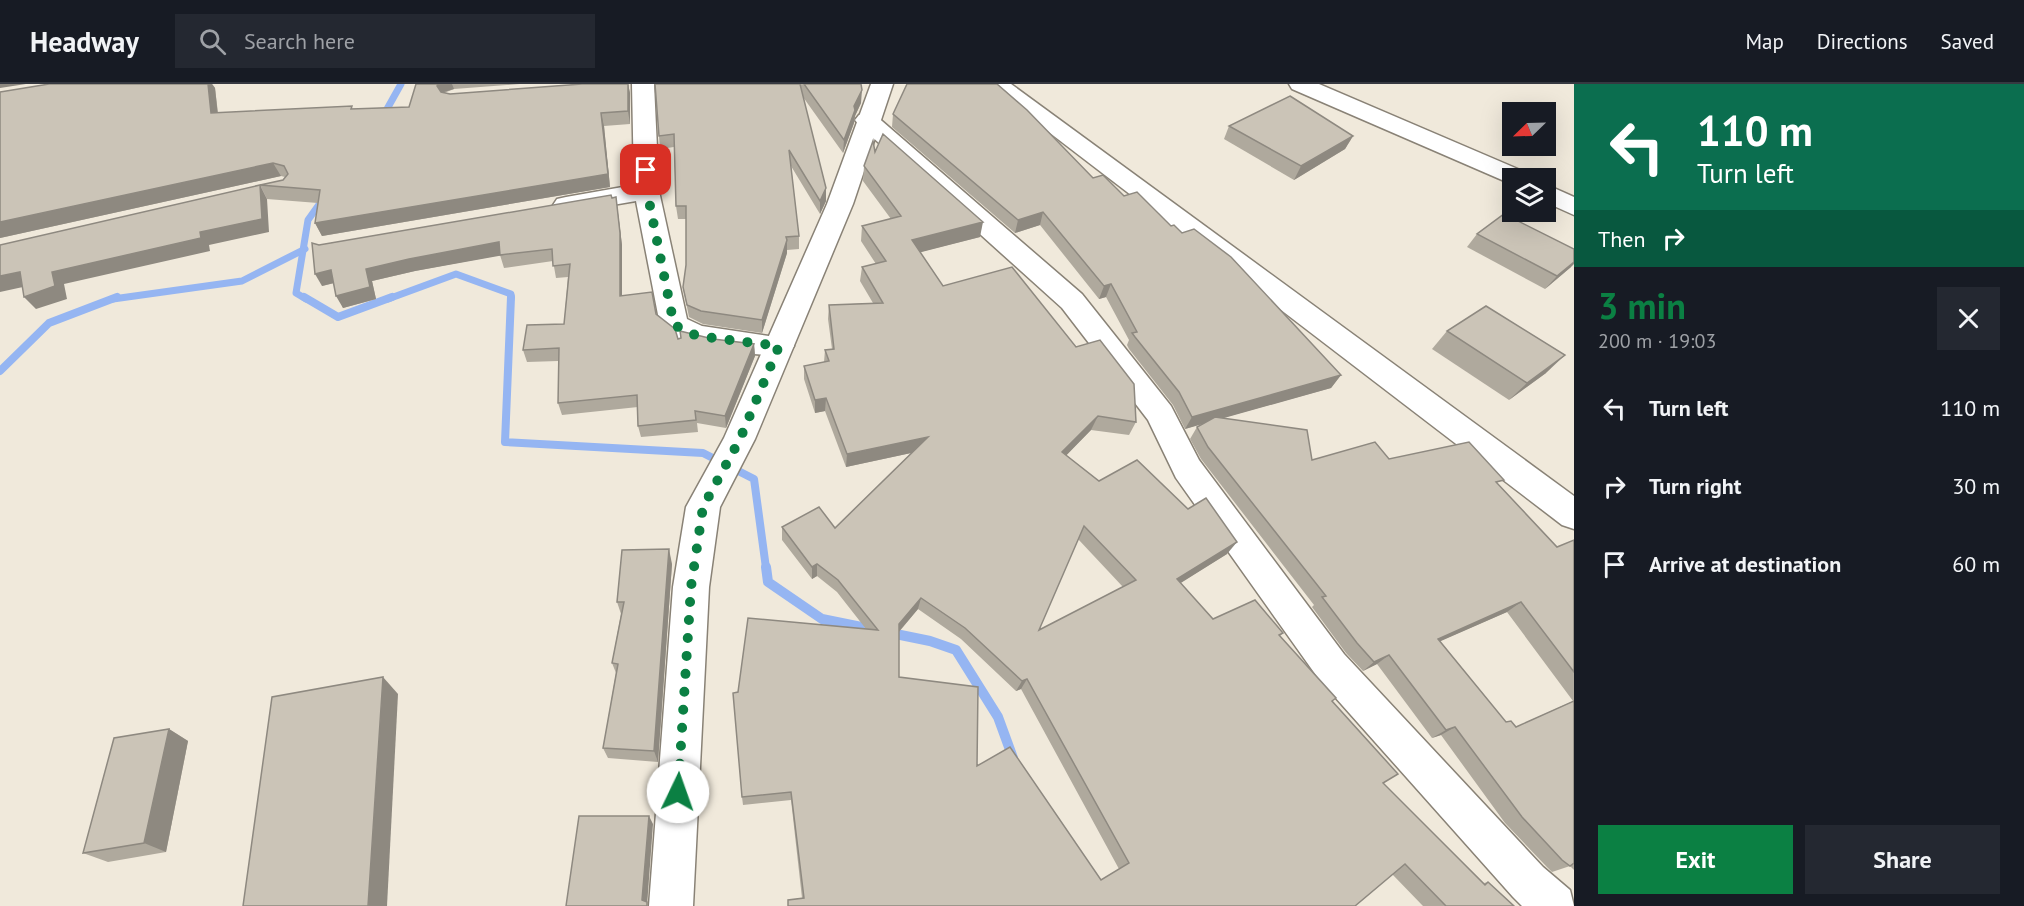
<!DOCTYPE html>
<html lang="en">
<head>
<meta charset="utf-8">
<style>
	body { margin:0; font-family:"PT Sans",sans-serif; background:#242831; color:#f1f3f6; height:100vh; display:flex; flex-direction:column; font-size:22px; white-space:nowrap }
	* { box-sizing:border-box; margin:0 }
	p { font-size:20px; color:#9ea1a6 }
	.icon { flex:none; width:33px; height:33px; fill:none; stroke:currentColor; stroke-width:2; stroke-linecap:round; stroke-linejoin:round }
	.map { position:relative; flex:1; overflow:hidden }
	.details { display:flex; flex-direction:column; background:#171b24; width:450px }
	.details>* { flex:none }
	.top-card { background:#0b6e4f; color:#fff; overflow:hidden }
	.needle { width:39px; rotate:247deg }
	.buttons { position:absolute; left:1502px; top:18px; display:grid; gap:12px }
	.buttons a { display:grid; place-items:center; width:54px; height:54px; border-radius:0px; background:#171b24; box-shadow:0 6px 24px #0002; font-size:30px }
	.pin { position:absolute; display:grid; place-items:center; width:51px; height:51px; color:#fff; margin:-26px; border-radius:12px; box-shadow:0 3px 9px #0006 }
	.me { position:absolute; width:66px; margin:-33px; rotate:3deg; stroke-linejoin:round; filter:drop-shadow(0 0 4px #0008) }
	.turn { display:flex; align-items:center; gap:21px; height:126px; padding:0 24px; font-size:27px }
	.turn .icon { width:78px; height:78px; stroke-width:2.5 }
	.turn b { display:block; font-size:42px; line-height:51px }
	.then { display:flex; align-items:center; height:57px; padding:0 24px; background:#0003; gap:12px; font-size:22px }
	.round { display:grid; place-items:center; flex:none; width:63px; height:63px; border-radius:0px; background:#242831 }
	.summary { display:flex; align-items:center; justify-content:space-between; height:102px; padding:0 24px }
	h1 { font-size:36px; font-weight:700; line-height:45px; color:#0b8043 }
	.primary-button { display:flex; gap:12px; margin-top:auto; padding:12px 24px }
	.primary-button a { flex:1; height:69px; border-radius:0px; background:#0b8043; color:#fff; font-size:24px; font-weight:700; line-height:69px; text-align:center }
	.primary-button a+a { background:#242831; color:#f1f3f6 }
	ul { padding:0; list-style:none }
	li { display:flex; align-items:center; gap:18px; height:78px; padding:0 24px }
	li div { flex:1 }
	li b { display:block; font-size:22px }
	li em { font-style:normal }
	header { display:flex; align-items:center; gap:36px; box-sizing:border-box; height:84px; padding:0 30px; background:#171b24; border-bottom:2px solid #363941 }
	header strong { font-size:28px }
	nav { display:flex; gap:33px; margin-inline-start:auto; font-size:21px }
	.search { width:420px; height:54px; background:#242831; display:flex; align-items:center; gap:15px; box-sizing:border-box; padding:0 21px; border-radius:0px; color:#9ea1a6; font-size:22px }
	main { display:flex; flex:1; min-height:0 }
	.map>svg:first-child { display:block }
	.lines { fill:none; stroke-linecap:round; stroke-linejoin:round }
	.stream-far2 { stroke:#95b5f2; stroke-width:7 }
	.stream-far1 { stroke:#95b5f2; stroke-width:8 }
	.stream { stroke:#95b5f2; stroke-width:10 }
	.minor-casing { stroke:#898276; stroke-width:3 }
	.tertiary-casing { stroke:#898276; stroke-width:3 }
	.minor { fill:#fff; fill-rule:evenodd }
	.tertiary { fill:#fff; fill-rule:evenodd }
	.wall { fill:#afa99d; fill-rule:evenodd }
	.shaded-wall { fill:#8e8980 }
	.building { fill:#cbc4b7; stroke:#8e8980; stroke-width:1.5; fill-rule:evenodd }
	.route { stroke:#0b8043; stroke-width:10; stroke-dasharray:0 18 }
</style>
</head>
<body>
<header>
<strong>Headway</strong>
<div class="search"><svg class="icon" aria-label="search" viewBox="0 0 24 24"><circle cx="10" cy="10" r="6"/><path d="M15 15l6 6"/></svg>Search here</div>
<nav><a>Map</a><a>Directions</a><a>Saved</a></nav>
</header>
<main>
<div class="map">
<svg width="1574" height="822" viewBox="0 0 1574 822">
	<rect width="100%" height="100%" fill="#f0e9db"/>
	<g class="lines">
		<g class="stream-far2">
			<path d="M382,34L401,0"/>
			<path d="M113,215L242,197L305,165"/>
			<path d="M306,215L296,209L308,136L323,115"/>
			<path d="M388,215L456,190L511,210V215"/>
		</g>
		<g class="stream-far1">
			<path d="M304,213L338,233L392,213"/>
			<path d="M511,213L505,358L703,369L754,395L766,484"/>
			<path d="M0,287L49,239L117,213"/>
		</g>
		<path class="stream" d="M766,483L768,498L822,535L930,557L956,566L998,633L1013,674"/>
		<defs>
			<g id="minor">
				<path d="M632,0H654L659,107L687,235L702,242L789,255L794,262L789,269L779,272C749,269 676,268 660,241L636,117L566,129L557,127L553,121L557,115L566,113L634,101Z"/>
				<path d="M986,0H1011L1574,412V445L1562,441Z"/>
				<path d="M1289,0H1319L1527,89L1530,94H1512V100L1509,99L1292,5Z"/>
				<path d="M867,29L875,31L1082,210L1171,322L1199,376L1344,570L1543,783L1570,806L1574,822H1522L1513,813L1318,594L1176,394L1148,336L1062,224L859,41L855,36L859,31Z"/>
				<path d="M1545,100L1574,113V131L1545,118Z"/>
			</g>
			<path id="tertiary" d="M871,0H893L853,120L755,355L720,423L709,503L693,822H649L673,503L686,423L724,354L827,120Z"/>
		</defs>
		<use href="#minor" class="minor-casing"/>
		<use href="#tertiary" class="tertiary-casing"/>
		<use href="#minor" class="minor"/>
		<use href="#tertiary" class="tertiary"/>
	</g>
	<g class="wall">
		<path d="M49,0H212L215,4L218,29L409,23L416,0H520L454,5L444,9L450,10L582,0H628L630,9V40L604,42L610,103L322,152L315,139L318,119L267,115L260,101L283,96L285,93L281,92L0,154V8Z"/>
		<path d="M655,0H861V19L855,32L854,39L843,69L803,13L826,104V117L820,130L791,82L799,152V165L787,166V169L762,249L703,240L689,233L683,203L686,181V135H678L676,122L674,63L660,65Z"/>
		<path d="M893,30L1093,94L1124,112L1182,149L1341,291L1331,304L1222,334L1312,376L1389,375L1499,401L1557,463L1574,456V786L1570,782L1552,788L1545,781L1505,739L1441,651L1432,654L1377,580L1363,587L1346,569L1312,523L1314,521L1201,375L1190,355L1197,343L1204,339L1185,345L1173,321L1129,265L1127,261L1129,256L1106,213L1099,215L1040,141L1015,149L892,43ZM1507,528L1573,617L1516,643L1506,638L1440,557Z"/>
		<path d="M1229,42L1353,52L1345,65L1294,96L1224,55Z"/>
		<path d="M875,68L980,153L920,168L943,202L1136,338L1129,351L1091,346L1066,371L1099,397L1227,470L1180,499L1213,535L1283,549L1280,552L1332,617L1383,699L1484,799L1488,798L1514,822H1423L1392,790L1355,822H788V816L802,814L791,716L743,721L742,713L738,608L866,545L837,508L817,492L812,495L782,456V443L835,444L911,369L846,383L825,327L815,329L804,295V282L824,278L825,266L832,265L828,235L829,221L873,219L860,197L862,183L876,180L861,157L862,142L891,135L863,97L864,82ZM1078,455L1123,503L1039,546ZM918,525L961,555L1016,607L1021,605L1119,785L1101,796L977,682L899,593V548Z"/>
		<path d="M616,113L622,161V212L656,230L678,255H713L754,260L755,272L726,344L697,339L698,348L641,353L638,342V323L562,331L558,319V277L527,278L523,266L564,240L568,193L556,194L553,177L504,184L500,171L415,187L372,197L376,215L343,224L334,199L322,202L319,161Z"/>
		<path d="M1477,150L1571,183L1545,205L1467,163Z"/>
		<path d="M1447,247L1546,289L1509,316L1432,265Z"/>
		<path d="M672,480L658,678L608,674L603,664L616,589L612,579L621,530L617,518Z"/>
		<path d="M169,645L188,657L166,768L108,778L83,769Z"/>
	</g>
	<g class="shaded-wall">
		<path d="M0,0H26L0,4Z"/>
		<path d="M208,0H212L215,4L219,42L211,29Z"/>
		<path d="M438,0H452L454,5L444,8L441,15L437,2Z"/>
		<path d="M628,0L630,9V40L628,27Z"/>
		<path d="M862,6L861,19L855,32L854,39L843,69L844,56L854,22Z"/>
		<path d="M601,29L604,42L610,103L322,152L315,139Z"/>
		<path d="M1353,52L1345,65L1294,96L1301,82Z"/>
		<path d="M273,79L281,92L0,154V138Z"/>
		<path d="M260,101L267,115L269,148L209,161L210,167L64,200L67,215L36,225L24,213L52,188L200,148Z"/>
		<path d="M826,104V117L820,130V117Z"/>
		<path d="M616,113L622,161V224L620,212Z"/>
		<path d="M1043,128L1040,141L1015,149L1018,136Z"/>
		<path d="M983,138L980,153L910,171L912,156Z"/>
		<path d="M787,156V169L762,249V236Z"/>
		<path d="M499,158L504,171L415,187L372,197L376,215L343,224L336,212L366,185L409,175Z"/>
		<path d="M1574,178V180L1571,183L1545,205L1557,192Z"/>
		<path d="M331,186L338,198L322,202L315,190Z"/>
		<path d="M20,188L32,201L0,208V192Z"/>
		<path d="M1111,200L1106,213L1099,215L1104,202Z"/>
		<path d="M754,260L755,272L726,344L725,332Z"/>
		<path d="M1565,271L1546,289L1509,316L1527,299Z"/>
		<path d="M1341,291L1331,304L1185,345L1192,333Z"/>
		<path d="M826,314L825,327L815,329V316Z"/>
		<path d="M1098,332L1091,346L1057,381L1062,368Z"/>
		<path d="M928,353L925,366L846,383L847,370Z"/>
		<path d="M1237,458L1227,470L1168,507L1177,495Z"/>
		<path d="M669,465L672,480L658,678L654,667Z"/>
		<path d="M817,480V492L812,495V483Z"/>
		<path d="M921,514L918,525L896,551L899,540Z"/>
		<path d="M1521,518L1507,528L1425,564L1438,555Z"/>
		<path d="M1389,571L1377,580L1363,587L1374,578Z"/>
		<path d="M383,593L398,610L387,822H368Z"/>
		<path d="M1027,595L1021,605L1016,607L1022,597Z"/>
		<path d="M1455,643L1441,651L1432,654L1446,646Z"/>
		<path d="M169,645L188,657L166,768L144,759Z"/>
		<path d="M649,732L653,740L647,822L642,816Z"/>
	</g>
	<g class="building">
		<path d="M49,0H208L211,29L352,22L351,25L409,23L416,0H438L437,2L441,8L450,10L582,0H628V27L601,29L608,90L315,139L320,106L260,101L283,96L288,90L284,82L273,79L0,138V8Z"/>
		<path d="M655,0H800L826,104L820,117L789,66L799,152L786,153L787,156L762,236L701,227L687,221L683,203L686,181V122H676L674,50L659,52Z"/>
		<path d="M804,0H861L862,6L854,22L855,26L844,56Z"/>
		<path d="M907,0H997L1027,26L1093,94L1103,91L1124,112L1137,108L1171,142L1174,141L1182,149L1194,145L1231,173L1341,291L1192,333L1179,308L1135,253L1132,249L1137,248L1111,200L1104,202L1043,128L1018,136L893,30Z"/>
		<path d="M1290,12L1353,52L1301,82L1229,42Z"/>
		<path d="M883,50L983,138L912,156L943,202L1012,183L1076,263L1100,256L1134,300L1136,338L1098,332L1062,368L1099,397L1137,376L1188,425L1206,414L1237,458L1177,495L1213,535L1255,516L1283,549L1279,551L1336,614L1332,617L1398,690L1383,699L1485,801L1488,798L1514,822H1446L1405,780L1355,822H788V816L804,814L791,708L742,713L733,609L738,608L748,534L878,546L838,496L817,480L812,483L782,443L819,423L835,444L928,353L847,370L826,314L815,316L804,282L829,277L825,266L834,265L829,221L883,219L862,183L886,177L862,142L901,132L864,82L873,57L875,68ZM1084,442L1136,496L1039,546ZM921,514L965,544L1022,597L1027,595L1129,779L1101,796L1010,663L977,682L978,603L899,593V540Z"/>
		<path d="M260,101L262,135L200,148L201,154L52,188L55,202L24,213L20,188L0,192V161Z"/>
		<path d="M611,111L612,114L616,113L620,149V212L652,208L656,230L675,245L678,255L681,254L680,247L713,255L754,260L725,332L695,327L696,336L638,342L637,311L558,319L559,264L523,266L527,241L564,240L570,180L553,182L552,165L500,171L499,158L409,175L366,185L370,203L336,212L331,186L315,190L312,159L319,161Z"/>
		<path d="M1504,130L1574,165V178L1557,192L1477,150Z"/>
		<path d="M1486,222L1565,271L1527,299L1447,247Z"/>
		<path d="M1215,333L1307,346L1312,376L1375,358L1389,375L1469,358L1504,396L1496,398L1557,463L1574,456V588L1521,518L1438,555L1506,638L1511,637L1516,643L1574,617V779L1570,782L1562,776L1522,733L1455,643L1446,646L1389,571L1374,578L1357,559L1322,513L1326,512L1208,363L1197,343Z"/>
		<path d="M669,465L654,667L603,664L618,580L612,579L624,518H617L622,466Z"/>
		<path d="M383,593L368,822H243L272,613Z"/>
		<path d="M169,645L144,759L83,769L114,654Z"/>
		<path d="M579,732H649L642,816L647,818V822H566Z"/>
	</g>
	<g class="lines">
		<path class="route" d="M646,86L647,107L674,241L697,252L779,262L740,355L703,423L691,503L678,708"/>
	</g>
</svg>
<div class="buttons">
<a><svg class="needle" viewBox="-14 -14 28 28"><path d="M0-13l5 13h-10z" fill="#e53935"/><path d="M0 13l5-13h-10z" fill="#9ea1a6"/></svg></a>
<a><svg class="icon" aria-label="layers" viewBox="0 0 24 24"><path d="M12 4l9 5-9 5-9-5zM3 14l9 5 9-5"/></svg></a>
</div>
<div class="pin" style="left:646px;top:86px;background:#d93025"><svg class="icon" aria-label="arrive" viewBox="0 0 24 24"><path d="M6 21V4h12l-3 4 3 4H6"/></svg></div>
<svg class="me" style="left:678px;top:708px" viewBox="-20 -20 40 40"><circle r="19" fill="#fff"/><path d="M0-13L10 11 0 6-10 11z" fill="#0b8043"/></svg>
</div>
<section class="details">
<div class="top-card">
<div class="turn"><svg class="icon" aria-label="left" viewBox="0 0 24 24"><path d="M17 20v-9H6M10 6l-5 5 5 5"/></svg><div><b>110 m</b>Turn left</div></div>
<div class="then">Then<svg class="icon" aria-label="right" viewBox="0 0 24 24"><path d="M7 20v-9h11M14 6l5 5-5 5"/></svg></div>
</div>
<div class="summary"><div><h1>3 min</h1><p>200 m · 19:03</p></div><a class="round"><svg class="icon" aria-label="close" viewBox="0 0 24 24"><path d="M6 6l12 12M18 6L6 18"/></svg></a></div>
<ul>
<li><svg class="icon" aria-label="left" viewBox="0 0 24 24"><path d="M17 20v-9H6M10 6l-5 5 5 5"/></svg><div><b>Turn left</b></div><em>110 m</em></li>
<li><svg class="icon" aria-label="right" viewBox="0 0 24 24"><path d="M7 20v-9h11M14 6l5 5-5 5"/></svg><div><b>Turn right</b></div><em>30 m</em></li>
<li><svg class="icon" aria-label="arrive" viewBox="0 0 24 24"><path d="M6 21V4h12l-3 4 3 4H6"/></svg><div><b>Arrive at destination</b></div><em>60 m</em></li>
</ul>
<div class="primary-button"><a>Exit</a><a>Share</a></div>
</section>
</main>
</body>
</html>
